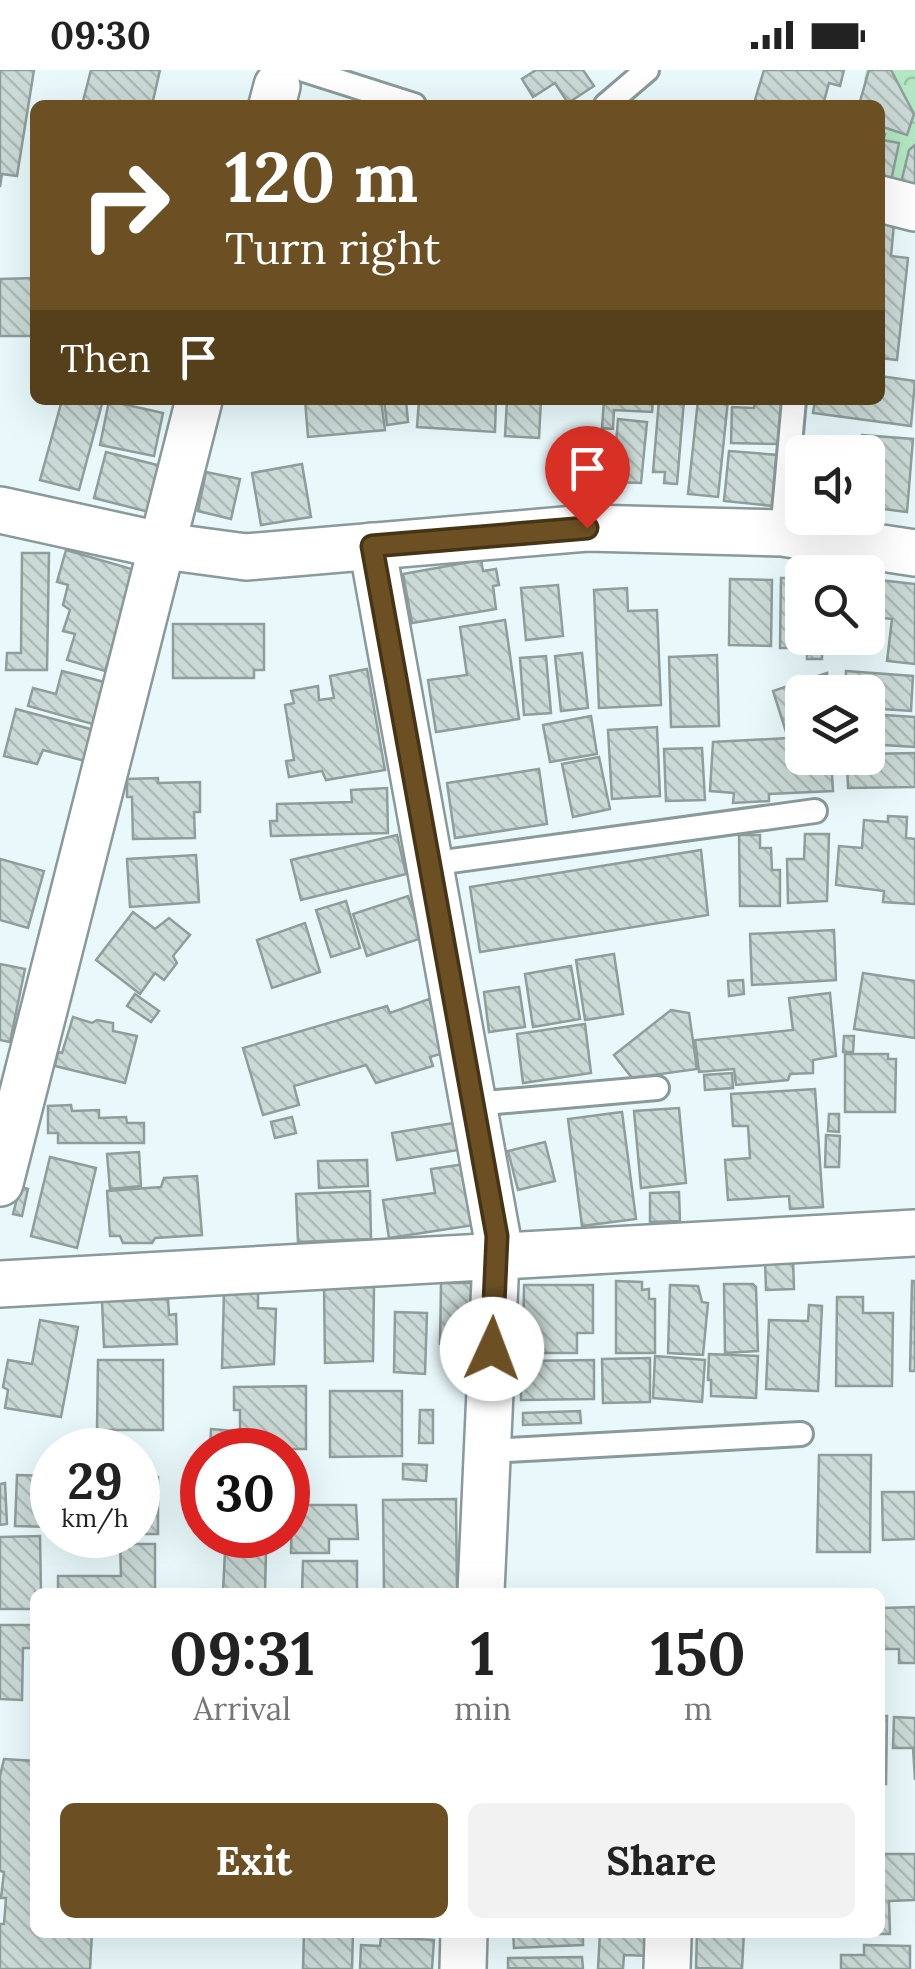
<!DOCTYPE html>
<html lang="en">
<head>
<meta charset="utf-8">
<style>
	body { margin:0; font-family:Lora,serif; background:#f2f2f2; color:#222; height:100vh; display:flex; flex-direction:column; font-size:38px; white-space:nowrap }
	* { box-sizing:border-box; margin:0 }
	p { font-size:32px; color:#767676 }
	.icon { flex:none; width:55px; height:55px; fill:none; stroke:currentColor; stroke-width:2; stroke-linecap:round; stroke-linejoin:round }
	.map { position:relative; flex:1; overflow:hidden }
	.panel { position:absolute; left:30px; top:1518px; width:855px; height:350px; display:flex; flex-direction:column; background:#fff; border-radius:15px; box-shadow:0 10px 40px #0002 }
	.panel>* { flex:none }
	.hud { position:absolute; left:30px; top:30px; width:855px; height:305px; border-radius:15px; box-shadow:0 10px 40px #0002; background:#6c5023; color:#fff; overflow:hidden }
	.controls { position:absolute; left:785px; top:365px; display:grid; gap:20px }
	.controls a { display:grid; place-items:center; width:100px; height:100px; border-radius:15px; background:#fff; box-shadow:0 10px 40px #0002; font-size:50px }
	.speed { position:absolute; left:30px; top:1358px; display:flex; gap:20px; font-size:50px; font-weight:700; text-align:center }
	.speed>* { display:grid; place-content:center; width:130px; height:130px; border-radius:50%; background:#fff; box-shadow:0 10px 40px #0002; line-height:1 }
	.speed small { font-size:25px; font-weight:400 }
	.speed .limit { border:15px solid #d22; background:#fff; color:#111 }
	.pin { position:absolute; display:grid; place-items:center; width:85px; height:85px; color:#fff; margin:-102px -42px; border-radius:50% 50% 50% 0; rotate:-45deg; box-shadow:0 0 10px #0007 }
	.pin .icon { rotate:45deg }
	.me { position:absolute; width:110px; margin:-55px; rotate:2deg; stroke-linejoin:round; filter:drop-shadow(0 0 8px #0008) }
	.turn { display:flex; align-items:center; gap:35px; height:210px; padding:0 30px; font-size:45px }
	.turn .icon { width:130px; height:130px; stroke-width:2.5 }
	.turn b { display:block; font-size:70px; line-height:85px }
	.then { display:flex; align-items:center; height:95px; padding:0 30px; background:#0003; gap:20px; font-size:38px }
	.eta { display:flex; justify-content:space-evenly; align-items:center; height:170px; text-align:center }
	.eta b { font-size:60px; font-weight:800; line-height:70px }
	.button { display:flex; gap:20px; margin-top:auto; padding:20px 30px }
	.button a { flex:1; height:115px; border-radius:15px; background:#6c5023; color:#fff; font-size:40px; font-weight:800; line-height:115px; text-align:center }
	.button a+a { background:#f2f2f2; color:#222 }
	.status { display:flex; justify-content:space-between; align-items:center; height:70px; padding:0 50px; background:#fff; direction:ltr }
	.status svg { height:28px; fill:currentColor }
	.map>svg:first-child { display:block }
	.park { fill:url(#park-crowns) }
	.building { fill:url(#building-back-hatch); stroke:#8f9e9b; stroke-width:2.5 }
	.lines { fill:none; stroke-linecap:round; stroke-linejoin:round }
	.service-casing { stroke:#8a999a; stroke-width:28 }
	.minor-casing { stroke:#8a999a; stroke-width:50 }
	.service { stroke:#fff; stroke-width:22 }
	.minor { stroke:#fff; stroke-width:45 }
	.route-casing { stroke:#463417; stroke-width:25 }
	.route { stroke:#6c5023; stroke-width:18 }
</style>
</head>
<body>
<div class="status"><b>09:30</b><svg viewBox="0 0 49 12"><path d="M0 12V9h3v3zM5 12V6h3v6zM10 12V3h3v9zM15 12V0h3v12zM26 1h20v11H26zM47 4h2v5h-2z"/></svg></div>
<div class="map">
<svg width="915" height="1899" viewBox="0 0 915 1899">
	<defs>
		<pattern id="park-crowns" width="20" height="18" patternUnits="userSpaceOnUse" patternTransform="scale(2.5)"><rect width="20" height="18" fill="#b3e6c2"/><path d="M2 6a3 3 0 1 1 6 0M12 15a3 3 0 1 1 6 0" fill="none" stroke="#99c4a6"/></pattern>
		<pattern id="building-back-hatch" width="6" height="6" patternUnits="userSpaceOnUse" patternTransform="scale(2.5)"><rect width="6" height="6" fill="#cbdad6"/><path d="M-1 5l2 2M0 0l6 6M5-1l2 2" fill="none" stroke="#adbab7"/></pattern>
	</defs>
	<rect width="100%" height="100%" fill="#e9f9fb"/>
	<path class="park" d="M866,0H915V126L880,115V35H860Z"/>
	<g class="building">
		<path d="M0,0H34L17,106L2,104L0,117Z"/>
		<path d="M91,0H160L152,35H82Z"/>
		<path d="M536,0H583L594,16L568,33L555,13L533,27L522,9Z"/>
		<path d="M764,0H844L840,16L829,13L823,35H767L755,30Z"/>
		<path d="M869,0H891L914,44L907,65L880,56V35H859Z"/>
		<path d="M880,62L885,64L883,70L899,73L891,111L880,108Z"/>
		<path d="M915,75V121L900,117L909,80Z"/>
		<path d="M880,153L894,154L891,186L908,188L897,290L880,288Z"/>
		<path d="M35,208L33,266H0V209Z"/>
		<path d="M880,306L915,311L911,356L813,343L815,330H880Z"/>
		<path d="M62,330H103L79,420L40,410Z"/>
		<path d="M305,330H381L385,360L308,367Z"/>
		<path d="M384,330H406L408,352L387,355Z"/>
		<path d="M419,330H496L495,362L417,357Z"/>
		<path d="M507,330H541L539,368L505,366Z"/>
		<path d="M604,330H653L652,342L614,340L613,359L602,358Z"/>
		<path d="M659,330H684L677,414L664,413L665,402H653Z"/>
		<path d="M698,330H728L718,427L688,424Z"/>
		<path d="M755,330H783L780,374L731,373L732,337L754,338Z"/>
		<path d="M109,331L163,343L154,386L100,375Z"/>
		<path d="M618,349L647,352L641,413L613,412Z"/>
		<path d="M862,365L913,369L907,442L868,437V382H860Z"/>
		<path d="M729,381L778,385L773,436L724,431Z"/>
		<path d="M106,382L161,396L149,442L94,428Z"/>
		<path d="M302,394L311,447L261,455L252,403Z"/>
		<path d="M206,402L240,409L231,449L198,441Z"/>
		<path d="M66,480L135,500L105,601L67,590L75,564L63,561L70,540L63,535L68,515L57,512Z"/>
		<path d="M22,483H49L47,600H6L7,583H21Z"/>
		<path d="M481,490L483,501L496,499L499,515L493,516L496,539L412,553L403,504Z"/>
		<path d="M781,508H802V568H822V589H807V578H780Z"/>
		<path d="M730,509L772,510L771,576L729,575Z"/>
		<path d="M879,510L915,514V594L887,591L892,549L875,547Z"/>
		<path d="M558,515L563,566L526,570L521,518Z"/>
		<path d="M627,518L628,541L657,540L661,635L599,638L594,520Z"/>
		<path d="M505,550L519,649L436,662L428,610L467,605L460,557Z"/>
		<path d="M173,554H264V600H254V608H173Z"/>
		<path d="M582,583L588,638L561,641L555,586Z"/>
		<path d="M717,585L719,656L671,657L669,587Z"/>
		<path d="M546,586L551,643L524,645L520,588Z"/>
		<path d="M367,599L385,700L326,710L322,701L289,707L286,691L294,690L285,635L294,633L291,621L318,616L319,630L334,628L330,606Z"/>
		<path d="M62,601L108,613L96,655L28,636L33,618L56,624Z"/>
		<path d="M846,601L913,606L911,641L868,638V622H845Z"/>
		<path d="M827,603L828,622H802V688H831L833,721L769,724V731L733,733L734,723L710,721L713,672L788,668L773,621Z"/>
		<path d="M16,639L94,660L85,691L43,680L37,694L4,686Z"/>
		<path d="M868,644L915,647V677L868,674Z"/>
		<path d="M591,646L597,684L550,692L543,655Z"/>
		<path d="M657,657L660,726L612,729L608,660Z"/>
		<path d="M702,678L705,730L666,731L664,679Z"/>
		<path d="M915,683V717L848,718L847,688H868V684Z"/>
		<path d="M599,687L610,739L573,747L562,694Z"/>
		<path d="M539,699L547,754L455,768L447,713Z"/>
		<path d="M158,708V713L200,712V742H194L195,768L133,769L132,727H127V709Z"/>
		<path d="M387,718L388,763L271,766L270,751H277V734L352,732L351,720Z"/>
		<path d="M888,746L907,747L906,768L915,769V834L883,832L884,821L836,815L839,776L862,778L864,750L888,752Z"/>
		<path d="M805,764H829L827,831L788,833L787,789H804Z"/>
		<path d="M397,765L406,804L301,830L291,790Z"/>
		<path d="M739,765H760V778H771L772,800H780V836H740Z"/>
		<path d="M701,780L708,845L480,882L470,817Z"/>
		<path d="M196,785L199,832L130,837L127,789Z"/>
		<path d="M0,789L44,801L28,858L0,850Z"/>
		<path d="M408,826L422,868L367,886L353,844Z"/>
		<path d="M346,831L360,878L331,887L316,840Z"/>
		<path d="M133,842L155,859L169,848L190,865L173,886L177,893L164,910L155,903L140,924L96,890Z"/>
		<path d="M305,853L320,902L272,918L257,870Z"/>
		<path d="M834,860L836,910L752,915L750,864Z"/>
		<path d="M614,884L623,944L585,950L576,890Z"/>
		<path d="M0,894L25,899L10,972L0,970Z"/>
		<path d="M571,896L580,949L533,957L525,904Z"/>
		<path d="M863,903L915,911V968L854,959Z"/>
		<path d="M743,910L744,924L729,926L728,911Z"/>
		<path d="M519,917L525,957L489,962L484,922Z"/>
		<path d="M830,923L836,986L813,990V1003L790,1004L788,1010L736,1015L734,999L699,1002L695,970L793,960L789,928Z"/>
		<path d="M135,924L159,941L151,952L127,936Z"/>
		<path d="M429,929L447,982L430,987L433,996L376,1013L366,995L294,1016L299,1035L263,1045L243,978L387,936L390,943Z"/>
		<path d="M671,940L689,943L697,999L632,1008L614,985Z"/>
		<path d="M73,947L92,953L97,950L113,953V961L137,966L125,1013L55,996L58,982L62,983Z"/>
		<path d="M585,954L591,1003L523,1013L517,964Z"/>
		<path d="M844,966H854L853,982H843Z"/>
		<path d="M845,984H888V989H896L895,1042H845Z"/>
		<path d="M732,1003L733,1018L705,1020L704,1005Z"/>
		<path d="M815,1019L823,1137L790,1139L789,1126L728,1130L725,1090L750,1088L748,1056H733L731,1024Z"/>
		<path d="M71,1035L72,1041L99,1040V1048L126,1047L127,1053H144V1073H58V1063H48V1036Z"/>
		<path d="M679,1038L686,1113L641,1118L634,1041Z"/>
		<path d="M622,1042L636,1149L582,1156L568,1049Z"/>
		<path d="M829,1044H839V1062L828,1061Z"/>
		<path d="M292,1047L296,1063L275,1068L271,1052Z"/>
		<path d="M454,1053L458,1080L397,1090L392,1063Z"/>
		<path d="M826,1065L840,1066L839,1097H825Z"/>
		<path d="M545,1072L555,1111L518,1120L508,1081Z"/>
		<path d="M139,1082L141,1116L110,1119L107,1084Z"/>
		<path d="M50,1087L96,1098L77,1178L31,1166Z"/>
		<path d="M367,1090L368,1116L319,1118L318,1091Z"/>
		<path d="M465,1094L474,1155L389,1168L383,1130L435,1123L431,1099Z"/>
		<path d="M197,1106L202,1165L155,1168L152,1173H123L120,1166H110L107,1121L161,1117L164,1108Z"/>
		<path d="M20,1117L28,1119L22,1146L13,1144Z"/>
		<path d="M370,1121L371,1169L298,1172L296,1124Z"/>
		<path d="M679,1122L680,1151L650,1152V1123Z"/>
		<path d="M793,1189L794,1219L766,1220L765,1190Z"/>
		<path d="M616,1211L642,1212V1220L649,1219V1229H655V1283H616Z"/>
		<path d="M912,1211H915V1301H910Z"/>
		<path d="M441,1213H476L475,1274H440Z"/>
		<path d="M724,1214H753L756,1217L758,1281L725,1283Z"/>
		<path d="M524,1215H593V1263H577V1283H523Z"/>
		<path d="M670,1215L698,1216L702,1232L708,1233L703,1285L668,1283Z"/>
		<path d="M324,1216L374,1217L373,1291L325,1293Z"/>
		<path d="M224,1221H258V1238L276,1239L274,1294L222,1298Z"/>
		<path d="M837,1227H863V1243H893L892,1316H836Z"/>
		<path d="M168,1229L169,1245L176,1244L177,1274L104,1277L102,1231Z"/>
		<path d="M809,1235L822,1236L818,1321L766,1319L769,1250L808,1251Z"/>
		<path d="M395,1242L427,1243L425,1304L394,1302Z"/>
		<path d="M40,1250L78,1257L61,1347L5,1338L8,1320L3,1317L8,1290L32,1294Z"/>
		<path d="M709,1284L758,1286L756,1328L711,1326V1310H708Z"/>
		<path d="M655,1286L705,1290L702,1332L653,1328Z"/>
		<path d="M650,1288V1332L603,1333L602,1289Z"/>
		<path d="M98,1290H163V1360H97Z"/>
		<path d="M594,1290V1329L521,1330V1291Z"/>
		<path d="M306,1316V1379H240V1340H234V1317Z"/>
		<path d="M330,1321H402V1386L330,1387Z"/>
		<path d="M420,1340H433V1373H419Z"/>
		<path d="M580,1341L581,1353L523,1355V1343Z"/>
		<path d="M211,1359L234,1361L233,1380H210Z"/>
		<path d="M819,1385H871L870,1482H817Z"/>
		<path d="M403,1394L427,1395L426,1411L403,1409Z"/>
		<path d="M17,1405L52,1406V1457L15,1456Z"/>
		<rect x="138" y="1407" width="20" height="57"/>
		<path d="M5,1413L7,1454L0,1455V1414Z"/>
		<path d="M882,1422H915V1469L883,1470Z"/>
		<path d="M456,1429L457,1522H384L383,1430Z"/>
		<path d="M292,1435H356L358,1469H329V1483H291Z"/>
		<path d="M207,1465H263L262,1475L207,1471Z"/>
		<path d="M40,1466L41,1522H35V1539H0V1467Z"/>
		<path d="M120,1474H155V1522H58V1506H121Z"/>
		<path d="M225,1481L266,1483L265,1522H223Z"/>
		<path d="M303,1491H357V1522H302Z"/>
		<path d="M915,1537V1593H899V1579H884V1538Z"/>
		<path d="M0,1555H33V1578H23L22,1630L0,1629Z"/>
		<path d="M880,1646H887L886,1714H880Z"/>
		<path d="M894,1647L915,1648V1710L913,1678H893Z"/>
		<path d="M4,1689L35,1691V1862H92L90,1899H0V1854H4L6,1828H1L4,1802L0,1801V1706Z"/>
		<path d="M882,1784H915V1830L889,1831L890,1864H862L880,1862Z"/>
		<path d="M304,1862H353L352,1899H303Z"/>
		<path d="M513,1862H583V1875L514,1878Z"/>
		<path d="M600,1862H652L651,1886L624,1885L623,1899H598Z"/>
		<path d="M697,1862H744L742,1899L696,1898Z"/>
		<path d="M381,1867L434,1870L432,1899H360L361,1875L380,1876Z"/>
		<path d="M864,1875L910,1876V1899H841V1885H864Z"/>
		<path d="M582,1887L583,1899L508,1898V1888Z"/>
	</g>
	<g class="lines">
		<defs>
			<g id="service">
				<path d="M304,0L414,35"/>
				<path d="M606,35L647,0"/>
				<path d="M782,463L794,330"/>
				<path d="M429,794L815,741"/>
				<path d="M473,1034L657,1018"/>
				<path d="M488,1381L801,1364"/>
			</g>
			<g id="minor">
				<path d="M272,35L277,16"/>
				<path d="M880,129L915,138"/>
				<path d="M0,440L164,476L246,487L587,458L782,463L915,483"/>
				<path d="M372,476L497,1166L481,1522"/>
				<path d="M0,1113L199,330"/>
				<path d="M0,1214L915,1163"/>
				<path d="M463,1899L464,1862"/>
				<path d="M667,1899L668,1868"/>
			</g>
		</defs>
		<use href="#service" class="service-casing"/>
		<use href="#minor" class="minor-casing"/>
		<use href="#service" class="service"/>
		<use href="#minor" class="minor"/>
	</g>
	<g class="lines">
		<defs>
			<path id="route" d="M492,1279L497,1166L372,476L587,458"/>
		</defs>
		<use href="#route" class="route-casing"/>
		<use href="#route" class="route"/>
	</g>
</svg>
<div class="controls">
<a><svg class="icon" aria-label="sound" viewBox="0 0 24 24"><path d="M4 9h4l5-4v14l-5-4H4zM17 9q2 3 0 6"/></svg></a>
<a><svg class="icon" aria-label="search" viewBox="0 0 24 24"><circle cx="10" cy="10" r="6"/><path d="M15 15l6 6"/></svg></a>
<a><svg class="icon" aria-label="layers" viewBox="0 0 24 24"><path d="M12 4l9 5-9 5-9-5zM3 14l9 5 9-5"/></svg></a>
</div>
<div class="speed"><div>29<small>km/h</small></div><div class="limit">30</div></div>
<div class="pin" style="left:587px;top:458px;background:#d93025"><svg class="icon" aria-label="arrive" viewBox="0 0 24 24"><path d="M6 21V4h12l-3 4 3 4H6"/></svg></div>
<svg class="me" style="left:492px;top:1279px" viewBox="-20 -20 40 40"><circle r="19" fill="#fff"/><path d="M0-13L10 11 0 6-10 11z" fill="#6c5023"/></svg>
<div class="hud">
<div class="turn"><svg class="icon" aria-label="right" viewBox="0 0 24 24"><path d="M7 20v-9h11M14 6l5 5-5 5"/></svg><div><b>120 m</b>Turn right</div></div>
<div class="then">Then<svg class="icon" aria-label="arrive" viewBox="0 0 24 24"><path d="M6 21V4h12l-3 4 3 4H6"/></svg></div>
</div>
<section class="panel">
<div class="eta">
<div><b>09:31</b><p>Arrival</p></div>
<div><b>1</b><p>min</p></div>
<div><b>150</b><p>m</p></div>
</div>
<div class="button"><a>Exit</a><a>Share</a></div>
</section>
</div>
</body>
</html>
